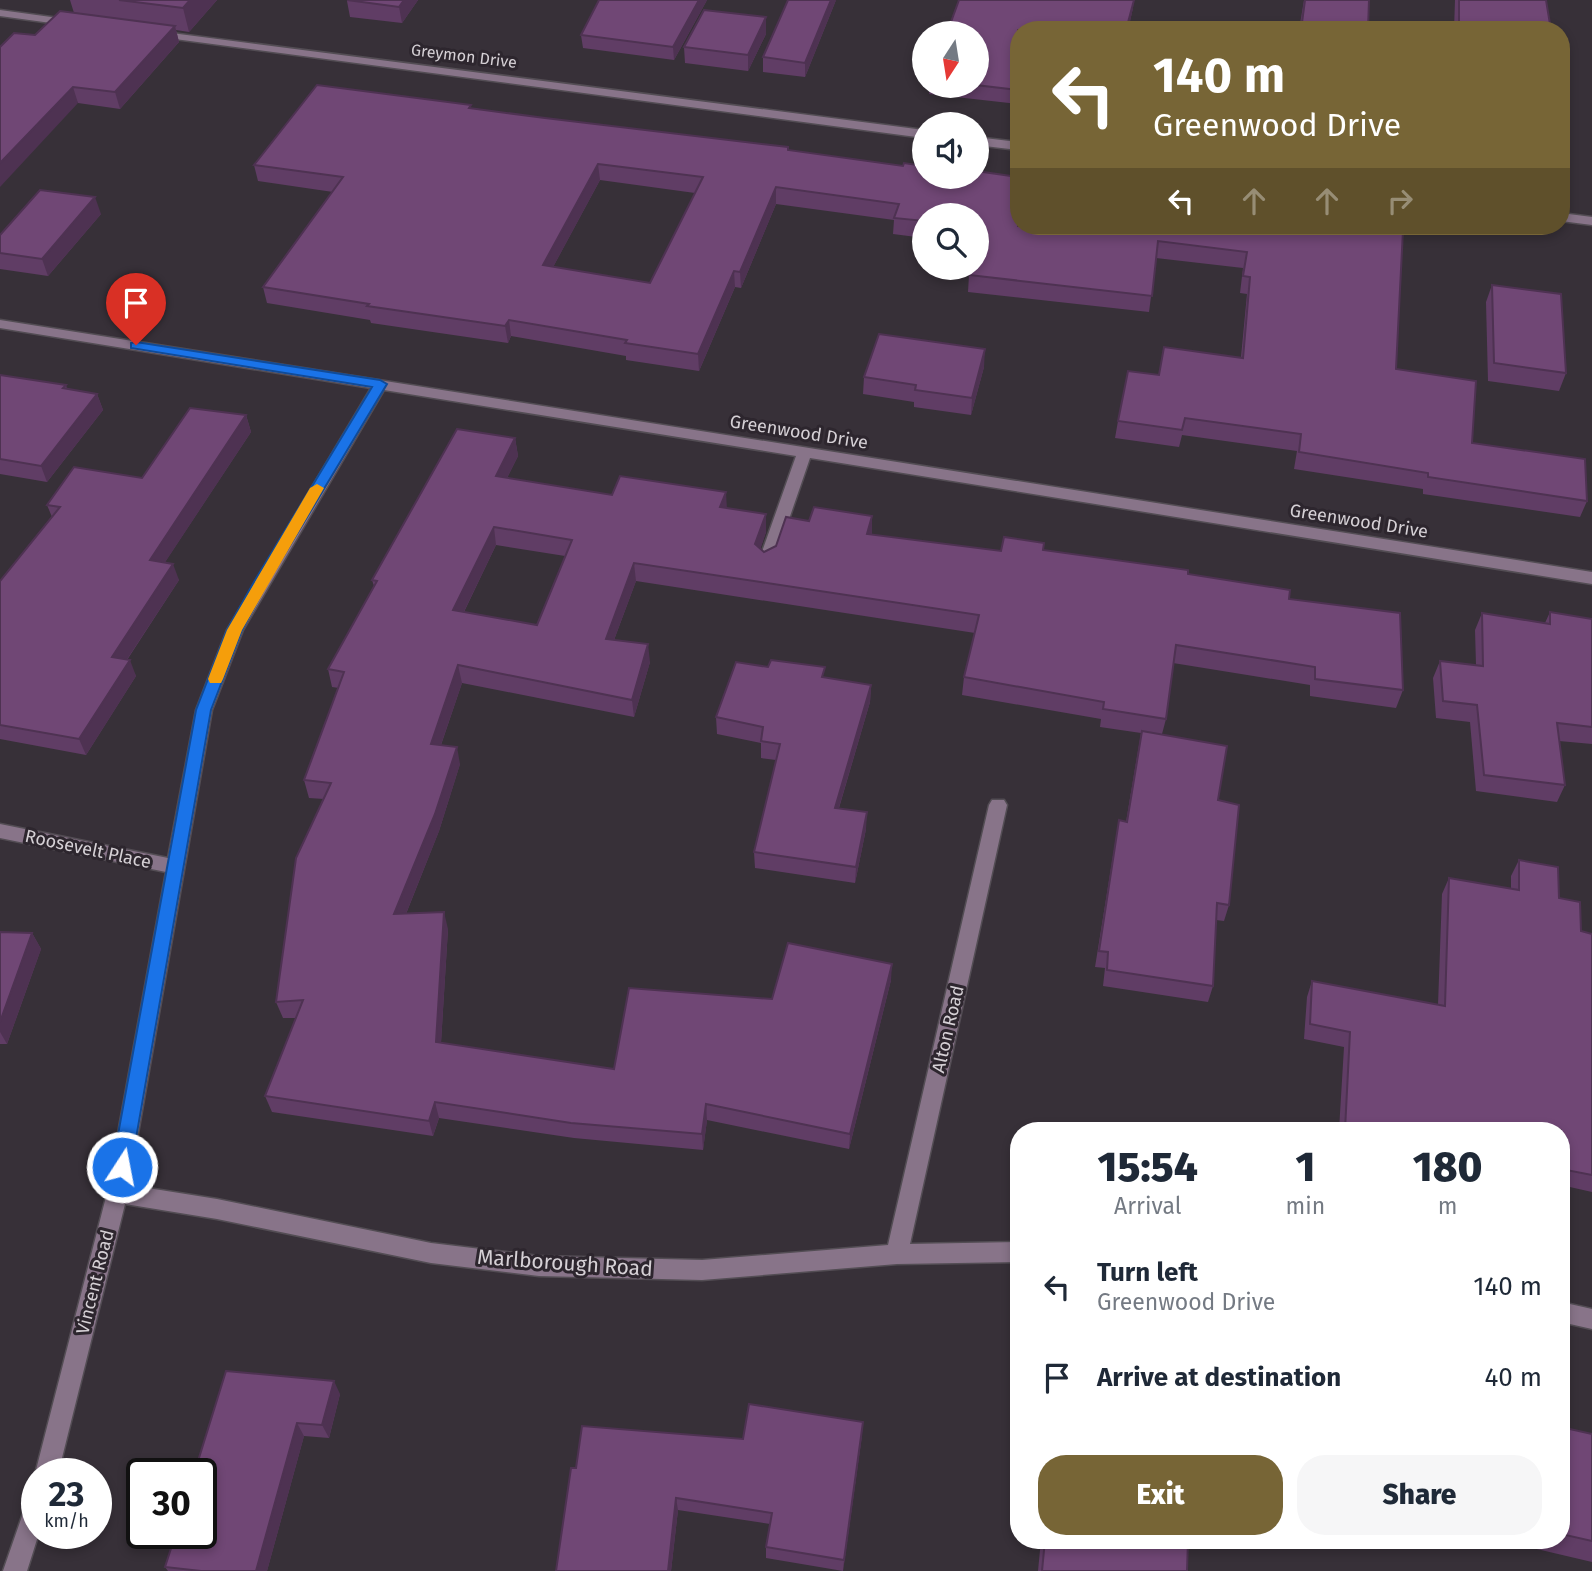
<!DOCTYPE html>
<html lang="en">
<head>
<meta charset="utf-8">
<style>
	body { margin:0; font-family:"Fira Sans",sans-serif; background:#f6f6f7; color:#1f2937; height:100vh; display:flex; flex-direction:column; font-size:26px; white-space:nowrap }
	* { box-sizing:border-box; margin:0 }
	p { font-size:23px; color:#747a83 }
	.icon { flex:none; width:38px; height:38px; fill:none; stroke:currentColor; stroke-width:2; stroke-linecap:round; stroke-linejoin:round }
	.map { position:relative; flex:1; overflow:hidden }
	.details { position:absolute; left:1010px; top:1122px; width:560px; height:427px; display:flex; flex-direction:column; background:#fff; border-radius:28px; box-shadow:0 4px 10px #0003 }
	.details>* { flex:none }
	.banner { position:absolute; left:1010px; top:21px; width:560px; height:214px; border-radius:28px; box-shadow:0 4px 10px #0003; background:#776536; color:#fff; overflow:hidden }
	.needle { width:46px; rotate:192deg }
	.tools { position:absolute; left:912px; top:21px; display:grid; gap:14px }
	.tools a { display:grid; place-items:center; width:77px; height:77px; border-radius:50%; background:#fff; box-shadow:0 4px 10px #0003; font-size:35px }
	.speed { position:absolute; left:21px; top:1458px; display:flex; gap:14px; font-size:35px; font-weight:700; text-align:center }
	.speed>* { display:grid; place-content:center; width:91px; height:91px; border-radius:50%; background:#fff; box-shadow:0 4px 10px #0003; line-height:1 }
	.speed small { font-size:18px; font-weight:400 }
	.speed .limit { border:4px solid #111; border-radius:10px; background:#fff; color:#111 }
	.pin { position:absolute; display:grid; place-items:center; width:60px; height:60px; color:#fff; margin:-72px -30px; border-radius:50% 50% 50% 0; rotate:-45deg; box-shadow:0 0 7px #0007 }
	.pin .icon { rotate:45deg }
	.me { position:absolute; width:77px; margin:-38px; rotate:11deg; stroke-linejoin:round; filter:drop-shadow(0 0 5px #0008) }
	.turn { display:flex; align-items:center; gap:24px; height:147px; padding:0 28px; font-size:32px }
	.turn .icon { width:91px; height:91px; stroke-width:2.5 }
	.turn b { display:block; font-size:49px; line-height:60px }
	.lanes { display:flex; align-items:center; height:66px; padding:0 28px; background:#0003; justify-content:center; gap:35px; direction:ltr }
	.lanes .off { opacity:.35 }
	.eta { display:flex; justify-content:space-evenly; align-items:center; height:119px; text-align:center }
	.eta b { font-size:42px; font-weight:800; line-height:49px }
	.action { display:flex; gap:14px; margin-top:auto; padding:14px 28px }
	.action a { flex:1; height:80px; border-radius:28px; background:#776536; color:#fff; font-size:28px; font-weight:800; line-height:80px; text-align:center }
	.action a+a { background:#f6f6f7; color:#1f2937 }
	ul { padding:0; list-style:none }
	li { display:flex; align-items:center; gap:21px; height:91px; padding:0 28px }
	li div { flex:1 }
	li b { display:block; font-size:26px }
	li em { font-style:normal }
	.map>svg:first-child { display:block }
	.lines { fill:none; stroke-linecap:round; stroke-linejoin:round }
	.minor-casing { stroke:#534d54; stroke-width:3 }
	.minor { fill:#887489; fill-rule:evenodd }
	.wall { fill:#603d65; fill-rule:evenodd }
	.shaded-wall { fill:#4e3252 }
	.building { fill:#704775; stroke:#4e3252; stroke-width:2; fill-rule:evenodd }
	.route { fill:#1a73e8; stroke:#114b97; stroke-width:2 }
	.slow { fill:#f59e0b }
	.labels { text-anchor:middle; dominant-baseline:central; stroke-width:6; stroke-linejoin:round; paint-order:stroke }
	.far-street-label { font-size:16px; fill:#d5d0d5; stroke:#2d262e }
	.street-label { font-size:18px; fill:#d5d0d5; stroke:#2d262e }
	.near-street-label { font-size:21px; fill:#d5d0d5; stroke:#2d262e }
</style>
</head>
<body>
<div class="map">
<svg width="1592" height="1571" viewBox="0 0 1592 1571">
	<rect width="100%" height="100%" fill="#373038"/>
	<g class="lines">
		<defs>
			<g id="minor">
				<path d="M0,10L73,20L79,23L73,26L0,16Z"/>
				<path d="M156,31L924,130V138L152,36V32Z"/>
				<path d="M976,137L1018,142V150L976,145Z"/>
				<path d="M1561,213L1592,217V225L1561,221Z"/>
				<path d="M0,320L1592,572V584L810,458L774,563L766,568L758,563L796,456L384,390L243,630L212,710L129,1185L217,1199L431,1243L539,1256L702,1260L888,1245L989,805L992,800H1004L1007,805L910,1244L1018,1242V1262L897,1264L702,1280L539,1276L431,1263L217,1219L125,1204L58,1474H37V1479L35,1474L107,1193L166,872L0,838V824L168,858L196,710L227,630L371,388L0,328Z"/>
				<path d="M1561,1302L1592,1309V1329L1561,1322Z"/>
				<path d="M37,1493V1533H39L27,1571H3L29,1496Z"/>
			</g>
		</defs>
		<use href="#minor" class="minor-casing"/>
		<use href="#minor" class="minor"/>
	</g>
	<g class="wall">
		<path d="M70,0H217L189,32L176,30L179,42L120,109L78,103L35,35L74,13Z"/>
		<path d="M418,0L402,23L350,17L347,1Z"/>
		<path d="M707,0L674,60L583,48L581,35Z"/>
		<path d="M836,0L805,77L763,72V57Z"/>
		<path d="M1304,0H1369L1368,30H1299Z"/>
		<path d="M1455,0H1546L1551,30H1454Z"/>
		<path d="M1133,8L1128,30H1018V104L929,94L930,86H976V33Z"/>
		<path d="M766,17V34L748,71L685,63L684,47Z"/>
		<path d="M472,108L545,118L788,147V150L1018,226H1373L1396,369L1472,443L1587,501L1580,517L1423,494V489L1294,469L1297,451L1182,435L1179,447L1115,438L1118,421L1159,375L1241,357L1247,294L1240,293L1243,268L1156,258L1149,312L968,292L969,275L977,245H976V215H924V238L893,234L894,220L776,204L741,288L735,287L699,371L626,360V356L511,336L508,343L371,323L370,320L267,303L263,287L333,192L258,181L254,165ZM600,180L695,193L650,283L553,267Z"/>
		<path d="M101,214L48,276L0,269V235Z"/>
		<path d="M1492,285L1566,373L1559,391L1488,381L1486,302Z"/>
		<path d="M984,367L971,415L914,407V402L863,394L864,377Z"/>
		<path d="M0,375L66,385L67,389L97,394L103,410L47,482L0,474Z"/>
		<path d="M246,415L251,432L165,562L179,580L127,660L136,676L86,755L0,739V581L52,517L47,505L142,478Z"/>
		<path d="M515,438L518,456L507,478L612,495L726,508L766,532L760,549L764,552L871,535L1001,551L1043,550L1188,574L1289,599L1403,690L1396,708L1310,696V685L1173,663L1166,719L1162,734L1218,800L1229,905L1224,921L1216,920L1213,986L1208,1002L1103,986L1105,968L1095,967L1116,837L1119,820L1126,822L1141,733L1100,727L1101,719L962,695L964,677L975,633L636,581L614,640L650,662L634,717L462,683L441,745L460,764L439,831L406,914L448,929L441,1043L614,1069L772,999L891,980L849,1149L707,1120L703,1150L574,1138L439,1118L433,1136L272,1112L265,1096L296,1018H283L276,1002L324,799L309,798L304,780L339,688L332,687L328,669L374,586L372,580ZM496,545L565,556L537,625L464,612Z"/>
		<path d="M1550,612L1592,619V744L1559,741L1565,785L1557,802L1476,791L1470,722L1436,718L1433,678L1440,661L1476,665L1475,630L1482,613L1545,623Z"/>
		<path d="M825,677L871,685L870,702L839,808L866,829L855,883L755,868L754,852L776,760L761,758V743L717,734L716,717Z"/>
		<path d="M1519,860L1559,898L1581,931L1592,934V1192L1561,1185V1130H1339L1344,1047L1304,1039L1307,997L1312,981L1438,1005L1442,894L1449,878L1511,889V876Z"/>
		<path d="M0,932L32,933L41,949L7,1044H0Z"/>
		<path d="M340,1394L329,1438L304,1436L267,1571H168L165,1567L201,1474Z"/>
		<path d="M1561,1427L1592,1434V1562L1498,1540H1561Z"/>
		<path d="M862,1435L843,1571L766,1558V1547L770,1524L678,1510L671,1571H556L743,1439Z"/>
		<path d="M1041,1540H1188L1187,1571H1038Z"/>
	</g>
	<g class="shaded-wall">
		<path d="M190,0H217L189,32L183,8Z"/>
		<path d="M404,0H418L402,23L399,7Z"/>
		<path d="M699,0H707L674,60L673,47Z"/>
		<path d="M831,0H836L805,77V63Z"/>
		<path d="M1134,0L1133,8L1128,30H1126Z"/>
		<path d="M766,17V34L748,71V55Z"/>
		<path d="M175,26L179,42L120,109L115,92Z"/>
		<path d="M73,87L78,103L0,187V163Z"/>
		<path d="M598,164L600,180L545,282L543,265Z"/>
		<path d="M776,187V204L741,288L740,272Z"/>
		<path d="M95,197L101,214L48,276L42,259Z"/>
		<path d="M734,271L735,287L699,371L698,354Z"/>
		<path d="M509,320L511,336L508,343L505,326Z"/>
		<path d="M985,349L984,367L971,415L972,398Z"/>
		<path d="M97,394L103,410L47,482L41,466Z"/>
		<path d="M246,415L251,432L156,576L150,560Z"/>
		<path d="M515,438L518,456L499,494L496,476Z"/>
		<path d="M726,492L727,510L720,507Z"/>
		<path d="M766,514V532L756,562L755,544Z"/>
		<path d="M872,516V534L866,552L867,534Z"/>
		<path d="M494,527L496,545L456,628L453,610Z"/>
		<path d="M634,563L636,581L608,656L606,639Z"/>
		<path d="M173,564L179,580L118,673L112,657Z"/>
		<path d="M648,644L650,662L634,717L632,700Z"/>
		<path d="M130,660L136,676L86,755L79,739Z"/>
		<path d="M458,665L462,683L435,762L431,744Z"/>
		<path d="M871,685L870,702L834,824L835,808Z"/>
		<path d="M457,747L460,764L439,831L399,931L394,914Z"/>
		<path d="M867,812L866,829L855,883L856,867Z"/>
		<path d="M444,912L448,929L440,1058L436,1042Z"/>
		<path d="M32,933L41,949L7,1044L0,1032V1022Z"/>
		<path d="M892,964L891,980L849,1149L850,1134Z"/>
		<path d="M435,1102L439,1118L433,1136L429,1121Z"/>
		<path d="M706,1104L707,1120L703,1150L702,1134Z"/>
		<path d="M334,1381L340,1394L329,1438L322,1425Z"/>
		<path d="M863,1422L862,1435L843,1571L844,1560Z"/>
		<path d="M297,1423L304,1436L267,1571H256Z"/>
		<path d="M676,1498L678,1510L671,1571H668Z"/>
	</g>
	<g class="building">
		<path d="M119,0H190L183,8Z"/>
		<path d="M347,0H404L399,7Z"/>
		<path d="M599,0H699L673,47L581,35Z"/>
		<path d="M788,0H831L805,63L763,57Z"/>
		<path d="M959,0H1134L1126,30H1018V90L976,85V33H947Z"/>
		<path d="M1305,0H1369L1368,30H1301Z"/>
		<path d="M1459,0H1546L1551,30H1459Z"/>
		<path d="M704,10L766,17L748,55L684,47Z"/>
		<path d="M60,11L175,26L115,92L73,87L0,163V47L14,33L35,35Z"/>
		<path d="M317,85L471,105L469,108L545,118L788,147V150L903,166L904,163L924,166V177H976V171L1018,177V226H1373L1403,230L1396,369L1476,381L1472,443L1585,459L1587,501L1428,477V473L1299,452L1301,434L1185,418L1182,430L1118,421L1128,371L1159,375L1164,347L1243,358L1250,277L1243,276L1247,252L1158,241L1152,296L969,275L971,268H976V248L982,229L976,228V215H924V221L894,218L899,204L776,187L740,272L734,271L698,354L625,343L627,340L509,320L505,326L367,306L369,304L263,287L343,177L254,165ZM598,164L703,177L650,283L543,265Z"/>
		<path d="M40,190L95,197L42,259L0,253V235Z"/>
		<path d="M1492,285L1561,294L1566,373L1494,363Z"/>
		<path d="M879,334L985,349L972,398L915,390L916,385L864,377Z"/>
		<path d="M0,375L66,385L63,388L97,394L41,466L0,459Z"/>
		<path d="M190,408L246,415L150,560L173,564L112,657L130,660L79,739L0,725V581L60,507L47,505L74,467L142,478Z"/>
		<path d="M457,429L515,438L496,476L612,495L620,476L726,492L720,507L766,514L755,544L764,552L776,546L786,517L809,521L814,507L872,516L867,534L1001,551L1004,537L1044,543L1043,550L1188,570V574L1290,590L1289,599L1400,613L1403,690L1315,679V667L1176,645L1166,719L1103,709L1104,702L964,677L979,615L634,563L606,639L648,644L632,700L458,665L431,744L457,747L435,814L394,914L444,912L436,1042L614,1069L629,988L772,999L788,943L892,964L850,1134L706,1104L702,1134L571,1123L435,1102L429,1121L265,1096L303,1000L276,1002L296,858L331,783L304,780L344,672L328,669L377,581L372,580ZM494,527L572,540L537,625L453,610Z"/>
		<path d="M1550,612L1592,619V727L1557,723L1565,785L1484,775L1477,705L1443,701L1440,661L1483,666L1482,613L1550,624Z"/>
		<path d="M771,660L825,667L822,677L871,685L835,808L867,812L856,867L754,852L780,744L761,741L763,727L716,717L736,662L768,667Z"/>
		<path d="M1142,731L1227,746L1218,800L1239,805L1229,905L1217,903L1213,986L1107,970L1108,952L1099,951L1119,820L1127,822Z"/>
		<path d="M1519,860L1558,867L1559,898L1580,902L1581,931L1592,934V1175L1561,1169V1130H1345L1350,1032L1310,1024L1312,981L1445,1006L1449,878L1519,890Z"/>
		<path d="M0,932L32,933L0,1022Z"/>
		<path d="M226,1371L334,1381L322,1425L297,1423L256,1571H201L165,1567L176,1533H201V1474H194Z"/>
		<path d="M749,1404L863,1422L844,1560L766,1547L772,1513L676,1498L668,1571H556L571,1468H576L582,1426L743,1439Z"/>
		<path d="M1561,1427L1592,1434V1541L1561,1534Z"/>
		<path d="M1045,1540H1188L1187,1571H1042Z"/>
	</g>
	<path class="route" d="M136,342L380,380L387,384L268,582L242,630L211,710L131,1167L128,1173L122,1176L115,1173L112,1167L196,710L227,630L254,582L372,387L131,348V343Z"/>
	<path class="slow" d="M317,484L324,488L242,630L223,679L221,683H210L208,679L227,630L310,488Z"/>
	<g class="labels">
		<g class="far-street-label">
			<text transform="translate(464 56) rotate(7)">Greymon Drive</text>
		</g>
		<g class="street-label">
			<text transform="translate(799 432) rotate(9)">Greenwood Drive</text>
			<text transform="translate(1359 521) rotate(9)">Greenwood Drive</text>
			<text transform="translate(88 849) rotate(12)">Roosevelt Place</text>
			<text transform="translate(948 1029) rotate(-77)">Alton Road</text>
			<text transform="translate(95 1282) rotate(-76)">Vincent Road</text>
		</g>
		<g class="near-street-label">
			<text transform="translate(565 1263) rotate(4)">Marlborough Road</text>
		</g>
	</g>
</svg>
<div class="tools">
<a><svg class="needle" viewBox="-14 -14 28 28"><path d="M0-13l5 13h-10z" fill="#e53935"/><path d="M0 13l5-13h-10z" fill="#747a83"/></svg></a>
<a><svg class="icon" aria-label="sound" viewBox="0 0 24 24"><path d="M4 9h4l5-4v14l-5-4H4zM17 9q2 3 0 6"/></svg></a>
<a><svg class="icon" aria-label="search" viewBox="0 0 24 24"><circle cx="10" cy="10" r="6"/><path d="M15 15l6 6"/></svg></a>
</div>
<div class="speed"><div>23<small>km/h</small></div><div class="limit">30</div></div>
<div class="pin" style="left:136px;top:345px;background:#d93025"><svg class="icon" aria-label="arrive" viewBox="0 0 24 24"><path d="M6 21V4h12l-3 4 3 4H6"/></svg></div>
<svg class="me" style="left:122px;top:1167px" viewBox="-20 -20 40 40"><circle r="17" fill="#1a73e8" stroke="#fff" stroke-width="3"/><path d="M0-11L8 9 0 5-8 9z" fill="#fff"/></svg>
<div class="banner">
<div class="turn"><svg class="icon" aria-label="left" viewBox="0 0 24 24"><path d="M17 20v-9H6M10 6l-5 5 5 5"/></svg><div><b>140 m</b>Greenwood Drive</div></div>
<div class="lanes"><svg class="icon" aria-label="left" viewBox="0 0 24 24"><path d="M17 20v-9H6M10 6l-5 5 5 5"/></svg><svg class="icon off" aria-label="ahead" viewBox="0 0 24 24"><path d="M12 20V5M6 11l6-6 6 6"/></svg><svg class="icon off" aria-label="ahead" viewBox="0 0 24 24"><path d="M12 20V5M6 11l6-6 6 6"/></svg><svg class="icon off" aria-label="right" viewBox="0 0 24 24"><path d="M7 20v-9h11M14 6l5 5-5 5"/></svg></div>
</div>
<section class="details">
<div class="eta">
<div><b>15:54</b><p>Arrival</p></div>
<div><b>1</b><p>min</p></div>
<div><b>180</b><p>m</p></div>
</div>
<ul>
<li><svg class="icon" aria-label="left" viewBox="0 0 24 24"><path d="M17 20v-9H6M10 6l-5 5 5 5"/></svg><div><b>Turn left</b><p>Greenwood Drive</p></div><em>140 m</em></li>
<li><svg class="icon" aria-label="arrive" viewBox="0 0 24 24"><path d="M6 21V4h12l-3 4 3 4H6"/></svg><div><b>Arrive at destination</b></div><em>40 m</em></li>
</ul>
<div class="action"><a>Exit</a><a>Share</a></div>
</section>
</div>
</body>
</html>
